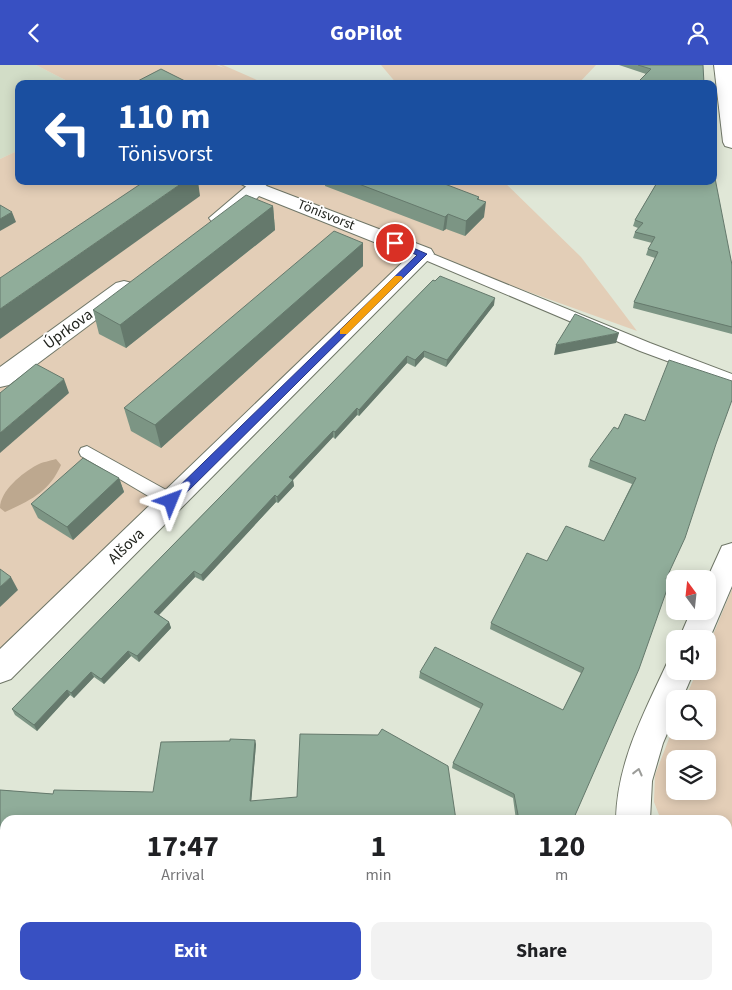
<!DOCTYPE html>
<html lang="en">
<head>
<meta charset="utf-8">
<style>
	body { margin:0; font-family:"Source Sans 3",sans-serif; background:#f2f2f2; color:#202124; height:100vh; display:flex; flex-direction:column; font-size:19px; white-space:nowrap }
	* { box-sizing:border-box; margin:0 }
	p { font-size:16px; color:#757577 }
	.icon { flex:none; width:28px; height:28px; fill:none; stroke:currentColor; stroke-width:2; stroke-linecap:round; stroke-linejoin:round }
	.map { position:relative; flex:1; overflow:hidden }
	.sheet { position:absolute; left:0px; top:750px; width:732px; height:175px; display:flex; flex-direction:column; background:#fff; border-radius:15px 15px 0 0; box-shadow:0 2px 12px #0003 }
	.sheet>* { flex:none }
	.banner { position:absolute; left:15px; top:15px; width:702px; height:105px; border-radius:10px; box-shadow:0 2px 12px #0003; background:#1a4fa0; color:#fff; overflow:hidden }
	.needle { width:32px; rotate:345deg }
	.buttons { position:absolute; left:666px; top:505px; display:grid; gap:10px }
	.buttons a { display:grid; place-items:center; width:50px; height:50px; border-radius:10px; background:#fff; box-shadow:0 2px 12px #0003; font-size:25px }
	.pin { position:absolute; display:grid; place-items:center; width:42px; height:42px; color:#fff; margin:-21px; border:2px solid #fff; border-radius:50%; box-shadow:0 1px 5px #0007 }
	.me { position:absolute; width:55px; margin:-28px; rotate:46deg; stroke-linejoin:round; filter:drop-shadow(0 0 4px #0008) }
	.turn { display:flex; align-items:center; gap:18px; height:105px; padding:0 20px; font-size:22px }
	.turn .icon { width:65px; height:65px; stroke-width:2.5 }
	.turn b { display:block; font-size:35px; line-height:42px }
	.eta { display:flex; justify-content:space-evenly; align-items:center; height:85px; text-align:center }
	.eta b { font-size:30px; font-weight:700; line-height:35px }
	.primary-button { display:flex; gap:10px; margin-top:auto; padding:10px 20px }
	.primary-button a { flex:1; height:58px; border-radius:10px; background:#3850c2; color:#fff; font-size:20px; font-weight:700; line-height:58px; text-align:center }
	.primary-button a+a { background:#f2f2f2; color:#202124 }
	header { display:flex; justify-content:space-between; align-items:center; height:65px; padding:0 20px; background:#3850c2; color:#fff; font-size:22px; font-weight:700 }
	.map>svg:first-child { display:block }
	.built { fill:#d2ddc7 }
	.green { fill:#e3ceb7; fill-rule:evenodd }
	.forest { fill:#bda88f }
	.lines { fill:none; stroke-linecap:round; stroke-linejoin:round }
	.lane-casing { stroke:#6f7667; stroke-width:2 }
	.street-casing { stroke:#6f7667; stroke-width:2 }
	.secondary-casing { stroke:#6f7667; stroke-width:2 }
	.lane { fill:#fff; fill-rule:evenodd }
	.street { fill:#fff; fill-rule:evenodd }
	.secondary { fill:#fff; fill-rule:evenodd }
	.wall { fill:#7c9584 }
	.shaded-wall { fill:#65796c }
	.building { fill:#90ad9a; stroke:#65796c }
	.oneway { stroke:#9b9c99 }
	.route { fill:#3850c2; stroke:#24347e }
	.slow { fill:#f59e0b }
	.labels { text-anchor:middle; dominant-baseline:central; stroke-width:4; stroke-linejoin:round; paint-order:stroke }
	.far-street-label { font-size:14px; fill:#20231d; stroke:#fff }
	.street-label { font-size:16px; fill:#20231d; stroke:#fff }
</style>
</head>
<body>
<header><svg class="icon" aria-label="back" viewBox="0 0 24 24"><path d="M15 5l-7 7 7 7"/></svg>GoPilot<svg class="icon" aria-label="person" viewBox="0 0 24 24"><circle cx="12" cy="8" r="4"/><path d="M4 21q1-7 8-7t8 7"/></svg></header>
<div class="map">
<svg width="732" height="925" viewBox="0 0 732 925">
	<rect width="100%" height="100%" fill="#e0e7d7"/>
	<path class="built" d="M0,0H36L73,19H19V85L0,94Z"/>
	<g class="green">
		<path d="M36,0H216L225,3L219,0H223L266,19H73Z"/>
		<path d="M381,0H596L578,19H433L429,17L427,19H397Z"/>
		<path d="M19,85V116H503L581,192L637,266L423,189L0,604V94Z"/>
		<path d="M732,524V769H728V755H661L654,737L655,710L675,658V666H708V634H685L697,606H708V582ZM675,694H708V726H675Z"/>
		<path d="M50,920H608L607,925H63Z"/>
	</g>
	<g class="forest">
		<path d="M56,394L61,400C49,427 31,435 5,447L0,443C0,426 22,408 37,400C42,397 50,396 56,394Z"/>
		<path d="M134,920H241L243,925H140Z"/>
		<path d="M341,920H469L471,925H338Z"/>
	</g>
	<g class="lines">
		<defs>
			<g id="lane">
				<path d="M236,116H271L260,126L256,127Z"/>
				<path d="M423,185L650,278L732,309V320L640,286L418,192L416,189L418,186Z"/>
				<path d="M87,381L177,431L180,436L177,441L171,443L165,441L81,391L79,387L81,383Z"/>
			</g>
			<g id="street">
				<path d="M256,117L431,184L434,189L11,614L0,618V584L409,191L259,131C247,143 229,162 212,157L209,153L249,119Z"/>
				<path d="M124,216L132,218L135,223L132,228L9,320L0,322V302L116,218Z"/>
				<path d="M732,478V521L708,577V574H679L691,546H708L707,514L722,481Z"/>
				<path d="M675,594V606H694L682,634H675V650L663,678L652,716L650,755H616C617,697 644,648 668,596Z"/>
				<path d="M728,803L732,805V850L728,848Z"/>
				<path d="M5,858V902L0,904V860Z"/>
				<path d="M273,920H311L310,925H272Z"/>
				<path d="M486,920H524L526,925H488Z"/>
			</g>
			<g id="secondary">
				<path d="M714,0H732V83L725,81L723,77Z"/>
				<path d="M732,781V817H728V782Z"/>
				<rect x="0" y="806" width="5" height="36"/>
			</g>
		</defs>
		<use href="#lane" class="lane-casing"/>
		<use href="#street" class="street-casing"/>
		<use href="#secondary" class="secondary-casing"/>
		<use href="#lane" class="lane"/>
		<use href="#street" class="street"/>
		<use href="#secondary" class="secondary"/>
	</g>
	<g class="wall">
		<path d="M619,0H703L646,9Z"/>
		<path d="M325,116H437L478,134L484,152L465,171L446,164L443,166L325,121Z"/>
		<path d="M658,116L732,200V269L633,243L634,237L655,193L646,190L648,184L652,178L633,173L635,167L638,163L633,161L635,155Z"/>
		<path d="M273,141L275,165L126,283L99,269L93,245Z"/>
		<path d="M363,178V201L161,383L131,366L124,343Z"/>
		<path d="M433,215L494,240L446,302L424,292L415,302L407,298L359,351L357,350L335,374L333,372L293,415L294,421L278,438L276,437L203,516L195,512L159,550L169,557L171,563L139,597L131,591L104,619L94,612L74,633L70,630L37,666L15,650L12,644Z"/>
		<path d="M625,349L666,514L573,755H516L513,733L452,703L453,698L481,644L419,613L420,607L563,645L581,608L490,564L491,558L547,496L604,476L632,419L588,402L590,395L618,364Z"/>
		<path d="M119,413L124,427L73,475L38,453L31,439Z"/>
		<path d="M256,679L251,736L456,755H5V777H0V725L53,729L153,727Z"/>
		<path d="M728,846L732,855V925H727L725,920H728Z"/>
	</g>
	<g class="shaded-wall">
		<path d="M185,116H198L200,131L0,274V244Z"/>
		<path d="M479,132L477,146L486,137L484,152L465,171L466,156L477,134Z"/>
		<path d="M273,141L275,165L126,283L120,260Z"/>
		<path d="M12,147L16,157L0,166V154Z"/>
		<path d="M448,149L446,164L443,166L445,152Z"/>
		<path d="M363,178V201L161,383L155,360Z"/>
		<path d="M495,233L494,240L446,302L447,295Z"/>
		<path d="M619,268L616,278L554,290L556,280Z"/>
		<path d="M424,286V292L415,302V295Z"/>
		<path d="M407,291V298L359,351V345Z"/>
		<path d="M64,314L69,328L0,388V368Z"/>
		<path d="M357,343V350L335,374V367Z"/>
		<path d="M333,366V372L293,415L294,421L278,438L277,432L289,412Z"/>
		<path d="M119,413L124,427L73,475L67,462Z"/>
		<path d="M275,430L276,437L203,516L201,510Z"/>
		<path d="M194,506L195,512L156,553L154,547Z"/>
		<path d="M11,512L18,525L0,542V522Z"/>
		<path d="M169,557L171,563L139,597L137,591Z"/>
		<path d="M128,586L131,591L104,619L101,614Z"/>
		<path d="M91,607L94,612L74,633L71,628Z"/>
		<path d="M67,625L70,630L37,666L34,660Z"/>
		<path d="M255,675L256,679L251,740L250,736Z"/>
	</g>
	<g class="building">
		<path d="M638,0H703L704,19H636L651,4Z"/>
		<path d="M161,4L191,19H132Z"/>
		<path d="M714,108L732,200V262L634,237L658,187L648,184L655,172L635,167L643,158L635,155L658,116H714Z"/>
		<path d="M145,116H185L0,244V213Z"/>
		<path d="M351,116H437L479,132L477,134L486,137L466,156L448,149L445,152Z"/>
		<path d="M246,130L273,141L120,260L93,245Z"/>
		<path d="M0,140L12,147L0,154Z"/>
		<path d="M334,166L363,178L155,360L124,343Z"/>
		<path d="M440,211L495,233L447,295L424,286L415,295L407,291L359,345L357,343L335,367L333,366L289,412L293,415L277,432L275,430L201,510L194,506L154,547L169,557L137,591L128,586L101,614L91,607L71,628L67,625L34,660L12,644L433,215L435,216Z"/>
		<path d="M575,249L619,268L556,280Z"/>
		<path d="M669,295L732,316V335L716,379L685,473L666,514L670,516L639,604L573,755H519L514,729L453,698L483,639L420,607L435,582L563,645L584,603L491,558L527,488L547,496L566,461L604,476L636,413L590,395L614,362L618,364L625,349L645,356Z"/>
		<path d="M36,299L64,314L0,368V328Z"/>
		<path d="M83,393L119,413L67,462L31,439Z"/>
		<path d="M0,504L11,512L0,522Z"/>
		<path d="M382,664L448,701L456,755H5V774L0,773V725L53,729L54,725L153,727L161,677L230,676V674L255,675L250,736L297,732L300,669L378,670Z"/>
		<path d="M728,846L732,855V923L728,914Z"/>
		<path d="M5,904V920H65L80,925H0V910Z"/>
	</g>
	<defs><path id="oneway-chevron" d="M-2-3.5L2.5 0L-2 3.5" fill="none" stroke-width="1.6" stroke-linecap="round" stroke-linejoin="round" transform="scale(1.25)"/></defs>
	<use class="oneway" href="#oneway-chevron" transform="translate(638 707) rotate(-76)"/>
	<path class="route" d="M395,175L427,189L175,439H167L166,436L167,433L417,190L392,180V176Z"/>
	<path class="slow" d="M395,211H401L403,213L347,269H340V265Z"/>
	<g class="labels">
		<g class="far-street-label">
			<text transform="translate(326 150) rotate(22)">Tönisvorst</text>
		</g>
		<g class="street-label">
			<text transform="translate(68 264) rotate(-36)">Úprkova</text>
			<text transform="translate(126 481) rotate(-44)">Alšova</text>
		</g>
	</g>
</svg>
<div class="buttons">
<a><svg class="needle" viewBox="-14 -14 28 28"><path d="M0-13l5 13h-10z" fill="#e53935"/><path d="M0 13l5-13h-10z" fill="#757577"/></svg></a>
<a><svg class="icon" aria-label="sound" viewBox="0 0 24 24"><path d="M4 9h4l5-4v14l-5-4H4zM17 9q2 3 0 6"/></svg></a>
<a><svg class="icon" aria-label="search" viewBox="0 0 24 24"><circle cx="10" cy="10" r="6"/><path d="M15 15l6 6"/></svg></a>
<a><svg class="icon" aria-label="layers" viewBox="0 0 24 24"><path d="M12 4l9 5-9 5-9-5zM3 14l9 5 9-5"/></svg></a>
</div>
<div class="pin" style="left:395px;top:178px;background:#d93025"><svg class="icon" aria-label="arrive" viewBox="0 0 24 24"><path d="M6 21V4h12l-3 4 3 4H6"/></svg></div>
<svg class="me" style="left:171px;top:436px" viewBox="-20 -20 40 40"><path d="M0-17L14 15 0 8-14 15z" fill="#3850c2" stroke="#fff" stroke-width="4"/></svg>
<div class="banner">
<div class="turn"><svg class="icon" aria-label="left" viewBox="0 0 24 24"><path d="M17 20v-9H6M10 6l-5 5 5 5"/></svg><div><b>110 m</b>Tönisvorst</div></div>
</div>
<section class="sheet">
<div class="eta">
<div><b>17:47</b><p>Arrival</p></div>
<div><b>1</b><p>min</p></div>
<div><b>120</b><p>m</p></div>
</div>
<div class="primary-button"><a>Exit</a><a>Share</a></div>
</section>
</div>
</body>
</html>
